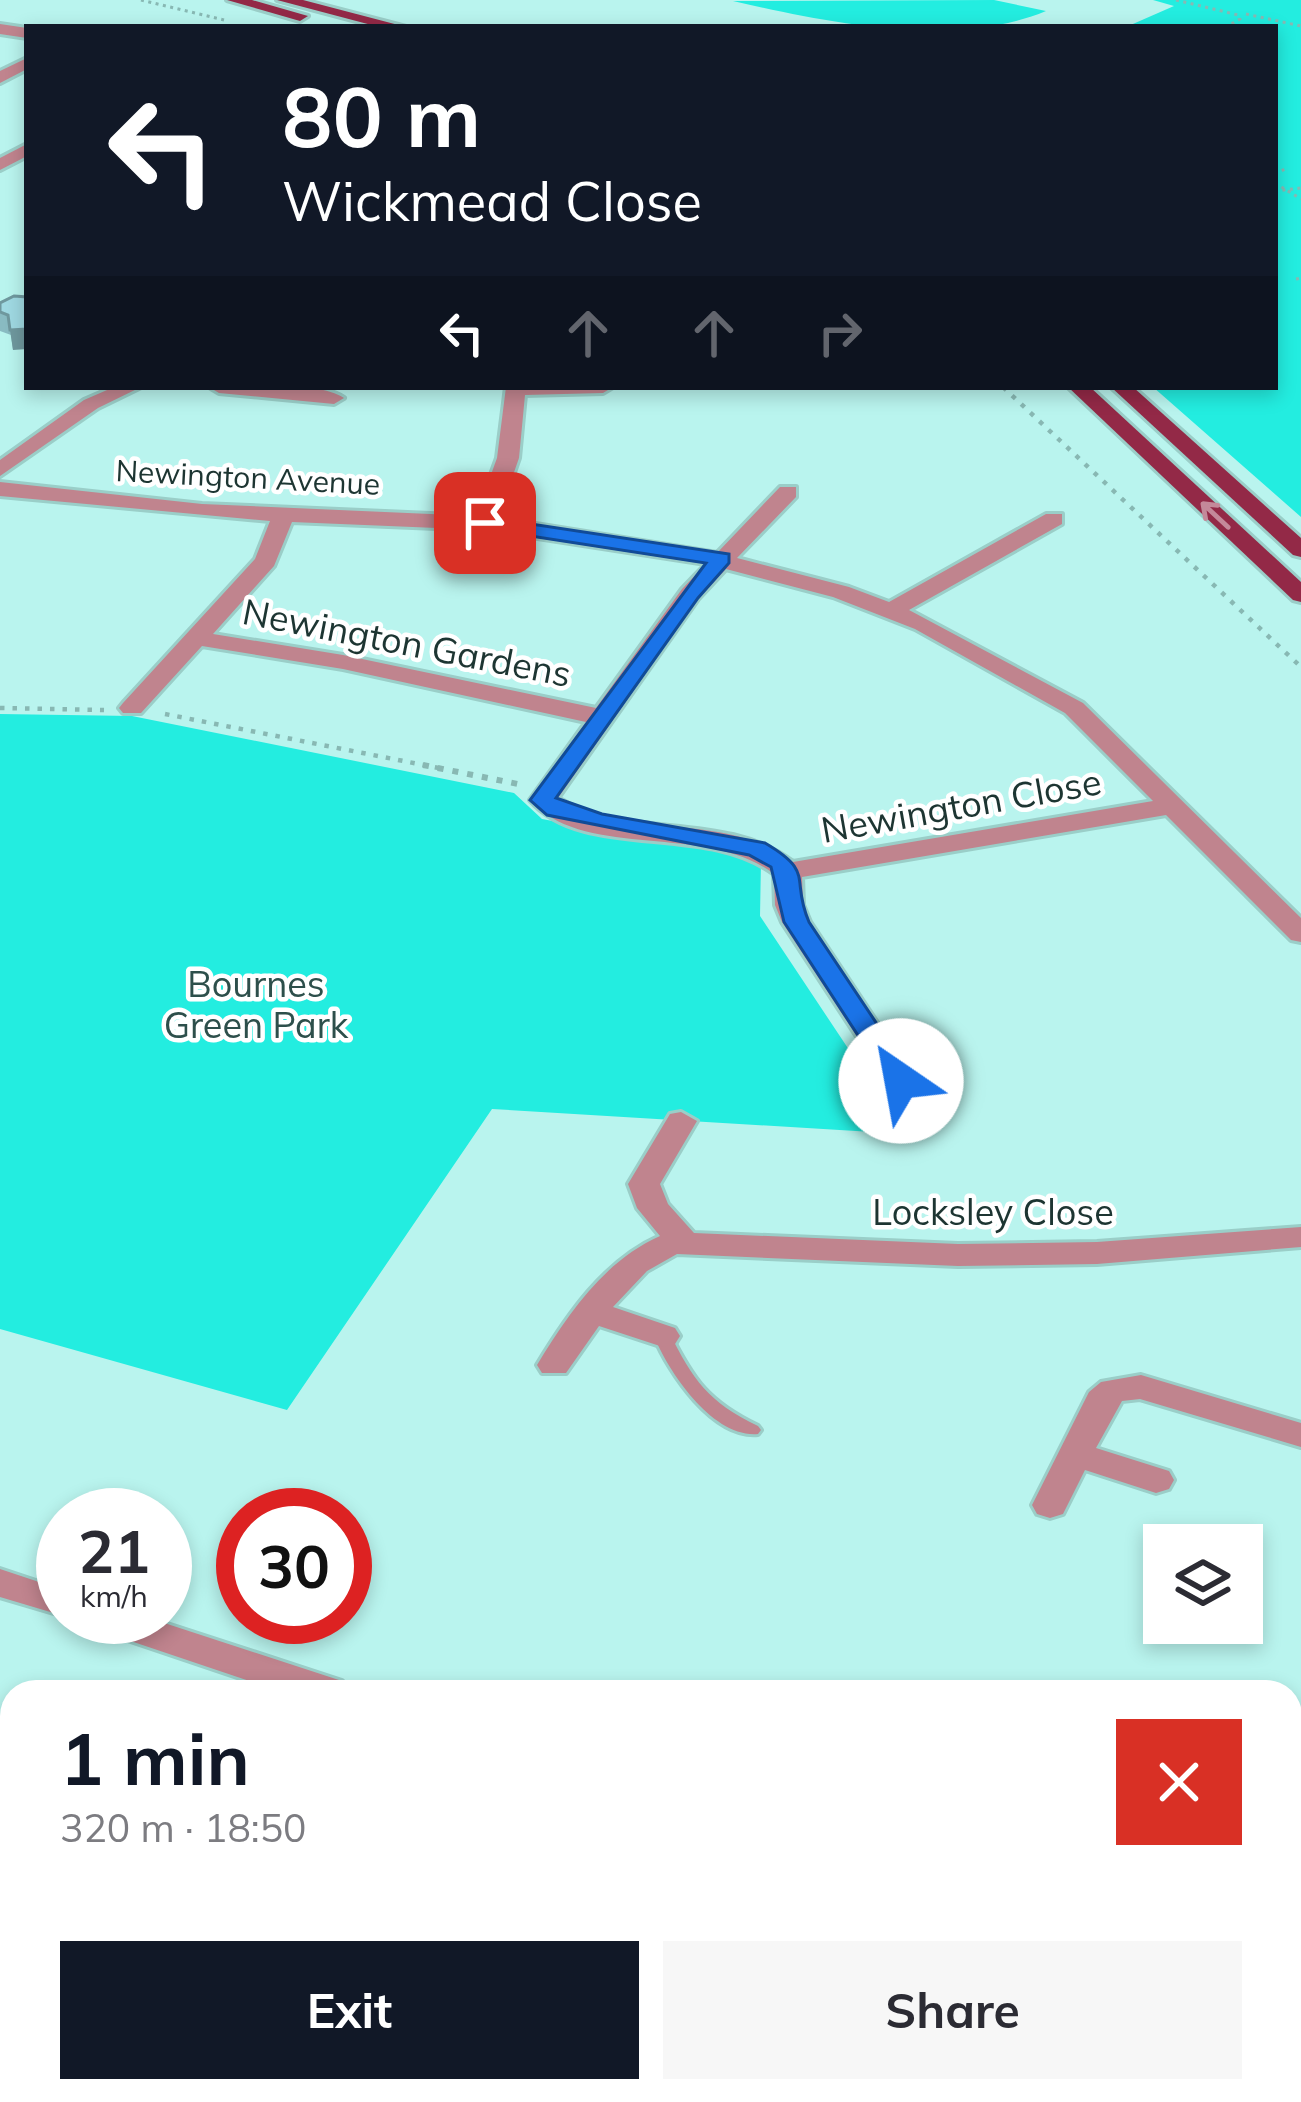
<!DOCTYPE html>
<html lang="en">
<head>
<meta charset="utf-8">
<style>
	body { margin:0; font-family:Mulish,sans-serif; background:#f7f7f7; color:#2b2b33; height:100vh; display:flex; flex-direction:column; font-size:45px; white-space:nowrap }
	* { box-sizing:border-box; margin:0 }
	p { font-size:39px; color:#7c7c81 }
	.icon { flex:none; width:66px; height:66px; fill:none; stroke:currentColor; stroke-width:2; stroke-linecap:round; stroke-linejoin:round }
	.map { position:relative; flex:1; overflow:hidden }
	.panel { position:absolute; left:0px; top:1680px; width:1302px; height:423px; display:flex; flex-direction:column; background:#fff; border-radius:36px 36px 0 0; box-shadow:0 6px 18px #0003 }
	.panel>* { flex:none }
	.guide { position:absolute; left:24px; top:24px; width:1254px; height:366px; border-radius:0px; box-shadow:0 6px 18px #0003; background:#111827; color:#fff; overflow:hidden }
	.controls { position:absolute; left:1143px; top:1524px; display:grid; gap:24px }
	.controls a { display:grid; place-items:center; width:120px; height:120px; border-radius:0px; background:#fff; box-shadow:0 6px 18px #0003; font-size:60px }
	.speed { position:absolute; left:36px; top:1488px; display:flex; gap:24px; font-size:60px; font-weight:700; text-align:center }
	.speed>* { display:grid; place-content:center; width:156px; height:156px; border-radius:50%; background:#fff; box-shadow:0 6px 18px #0003; line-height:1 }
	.speed small { font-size:30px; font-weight:400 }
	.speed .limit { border:18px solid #d22; background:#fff; color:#111 }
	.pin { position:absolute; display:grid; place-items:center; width:102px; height:102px; color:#fff; margin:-51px; border-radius:24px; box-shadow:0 6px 18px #0006 }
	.me { position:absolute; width:132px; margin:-66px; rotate:327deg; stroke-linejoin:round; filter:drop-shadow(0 0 9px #0008) }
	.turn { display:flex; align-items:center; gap:42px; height:252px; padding:0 60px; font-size:54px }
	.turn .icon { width:156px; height:156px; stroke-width:2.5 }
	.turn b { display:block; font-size:84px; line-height:102px }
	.lanes { display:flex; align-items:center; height:114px; padding:0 60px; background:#0003; justify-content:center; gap:60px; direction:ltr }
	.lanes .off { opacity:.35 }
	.round { display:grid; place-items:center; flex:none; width:126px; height:126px; border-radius:0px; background:#f7f7f7 }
	.overview { display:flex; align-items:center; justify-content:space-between; height:204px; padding:0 60px }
	h1 { font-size:72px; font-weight:700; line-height:90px; color:#111827 }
	.action { display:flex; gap:24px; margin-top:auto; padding:24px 60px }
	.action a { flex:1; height:138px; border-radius:0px; background:#111827; color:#fff; font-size:48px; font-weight:700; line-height:138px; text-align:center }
	.action a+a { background:#f7f7f7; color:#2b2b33 }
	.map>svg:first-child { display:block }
	.green { fill:#23ede0 }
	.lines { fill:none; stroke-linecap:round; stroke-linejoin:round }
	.lane-casing { stroke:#9acec8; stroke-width:6 }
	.street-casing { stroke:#9acec8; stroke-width:6 }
	.primary-casing { stroke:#9acec8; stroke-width:6 }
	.path-far2 { stroke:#88b8b3; stroke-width:3; stroke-dasharray:3 4.5; stroke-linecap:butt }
	.path-far1 { stroke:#88b8b3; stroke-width:4.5; stroke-dasharray:4.5 8; stroke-linecap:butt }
	.path { stroke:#88b8b3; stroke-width:6; stroke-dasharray:6 9; stroke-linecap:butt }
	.lane { fill:#c0848e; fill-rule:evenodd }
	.street { fill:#c0848e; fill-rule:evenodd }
	.primary { fill:#932947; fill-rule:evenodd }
	.wall { fill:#89bbc2 }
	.shaded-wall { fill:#6f989e }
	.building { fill:#9fd9e2; stroke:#6f989e; stroke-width:3 }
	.oneway { stroke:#c4899a }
	.route { fill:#1a73e8; stroke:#114b97; stroke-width:3 }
	.labels { text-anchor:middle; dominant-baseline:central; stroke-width:9; stroke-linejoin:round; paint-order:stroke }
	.far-street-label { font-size:30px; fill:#1d3532; stroke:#fff }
	.street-label { font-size:36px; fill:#1d3532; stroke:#fff }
	.park-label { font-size:36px; fill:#2d4f4b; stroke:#fff }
</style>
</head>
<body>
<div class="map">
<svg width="1301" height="2102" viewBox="0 0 1301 2102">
	<rect width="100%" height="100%" fill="#b9f4ee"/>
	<g class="green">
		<path d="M994,0L1046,11C955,49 827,23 733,1Z"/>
		<path d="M1153,0H1301V517L1153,387H1275V27H1126L1174,6Z"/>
		<path d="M0,714L132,716L514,793L542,819L761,860L760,916L905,1134L492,1109L287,1410L0,1329Z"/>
	</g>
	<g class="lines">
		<defs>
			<path id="lane" d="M663,1330L669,1332C693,1380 708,1402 758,1426L761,1430L758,1434C713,1438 669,1373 654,1336L657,1332Z"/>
			<g id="street">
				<path d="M0,24L27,28V38L0,34Z"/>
				<path d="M27,58V69L0,83V71Z"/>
				<path d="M27,144V156L0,170V158Z"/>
				<path d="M114,387H141L98,408L0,476V460L84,400Z"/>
				<path d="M209,387C242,387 319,380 344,398L334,404L219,393Z"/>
				<path d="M506,387H613L603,393L525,395L519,458L498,518L717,553L780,487H796V497L737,558L849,587L889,602L1046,514H1062V524L909,610L1083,703L1301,918V942L1291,940L1166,815L802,877L803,905L810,922L916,1081L901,1090L890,1087L782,922L775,905L774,874C707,822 583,861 530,800L586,722L343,669L202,646L141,713H123L119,708L123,703L255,559L270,521L0,496V482L202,504L476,516L497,458ZM292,522L485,530L706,564L682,589L596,708L343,655L213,634L274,566ZM726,569L833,597L915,629L1065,713L1153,801L793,862C724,810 629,841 558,798L698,599Z"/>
				<path d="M681,1112L697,1121L660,1184L668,1204L694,1233L958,1244L1097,1242L1301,1227V1247L1097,1264L958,1266L677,1254L647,1271L613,1307L675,1328L680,1336L675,1344L663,1347L599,1326L566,1373H542L537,1365C568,1314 604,1261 660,1236L637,1208L628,1184L670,1114Z"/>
				<path d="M1141,1375L1301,1423V1447L1140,1399L1122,1401L1096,1448L1169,1471L1174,1480L1169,1489L1156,1493L1085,1470L1063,1514L1050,1518L1037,1514L1032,1505L1089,1392L1101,1382Z"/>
				<path d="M0,1569L63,1590L67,1617L0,1597Z"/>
				<path d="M83,1617H146L342,1681L348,1692H282L89,1627Z"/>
				<path d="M1301,1822V1856L1290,1860V1826Z"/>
				<path d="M1099,2091H1143L1146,2102H1100Z"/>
			</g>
			<g id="primary">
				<path d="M227,0H252L308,16L300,21Z"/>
				<path d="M277,0H303L406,27H379Z"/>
				<path d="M1068,387H1090L1301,582V602L1293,600Z"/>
				<path d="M1111,387H1133L1301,538V557L1293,555Z"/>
			</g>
		</defs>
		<use href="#lane" class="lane-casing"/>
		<use href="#street" class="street-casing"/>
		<use href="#primary" class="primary-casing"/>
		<g class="path-far2">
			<path d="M141,0L224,20"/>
			<path d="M1176,0L1238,15L1240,19L1226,27"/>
			<path d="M1246,14L1301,26"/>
			<path d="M1275,174L1287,168"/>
			<path d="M1275,183L1301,199"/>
			<path d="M1275,191L1301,188"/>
			<path d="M1296,279L1301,278"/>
		</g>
		<g class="path-far1">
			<path d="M1003,387L1301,667"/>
			<path d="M0,708L104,710"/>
			<path d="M165,714L439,768"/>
		</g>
		<path class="path" d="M423,765L523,785"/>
		<use href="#lane" class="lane"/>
		<use href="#street" class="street"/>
		<use href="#primary" class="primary"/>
	</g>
	<path class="wall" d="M14,296L13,350L11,335L0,331V303Z"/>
	<path class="shaded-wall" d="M27,329V349L13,350L10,330Z"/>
	<path class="building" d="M14,296L27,297V329L10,330L8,315L0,312V303Z"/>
	<defs><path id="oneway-shaft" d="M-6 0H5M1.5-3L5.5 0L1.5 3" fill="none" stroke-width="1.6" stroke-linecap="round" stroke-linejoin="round" transform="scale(3)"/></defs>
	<use class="oneway" href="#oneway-shaft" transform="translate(1215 515) rotate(-137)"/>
	<path class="route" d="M485,517L729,554V563L698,598L556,798L602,814L765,843C816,873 790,878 809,922L915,1081L911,1086H891L784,922L771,867L749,855L547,815L530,800L706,563L478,528L475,523Z"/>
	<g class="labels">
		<g class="far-street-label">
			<text transform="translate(248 477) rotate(3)">Newington Avenue</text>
		</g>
		<g class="street-label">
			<text transform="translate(407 642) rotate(11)">Newington Gardens</text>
			<text transform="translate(961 805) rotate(-10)">Newington Close</text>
			<text x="993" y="1211">Locksley Close</text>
		</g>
		<g class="park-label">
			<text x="256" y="983">Bournes<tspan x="256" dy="41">Green Park</tspan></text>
		</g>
	</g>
</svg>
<div class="controls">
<a><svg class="icon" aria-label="layers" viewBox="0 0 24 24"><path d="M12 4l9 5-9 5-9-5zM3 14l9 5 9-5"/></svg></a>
</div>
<div class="speed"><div>21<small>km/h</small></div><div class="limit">30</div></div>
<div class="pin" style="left:485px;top:523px;background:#d93025"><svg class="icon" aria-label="arrive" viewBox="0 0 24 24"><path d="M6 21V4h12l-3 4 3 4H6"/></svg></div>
<svg class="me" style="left:901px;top:1081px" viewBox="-20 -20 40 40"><circle r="19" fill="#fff"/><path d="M0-13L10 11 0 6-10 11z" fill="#1a73e8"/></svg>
<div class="guide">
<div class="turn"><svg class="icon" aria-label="left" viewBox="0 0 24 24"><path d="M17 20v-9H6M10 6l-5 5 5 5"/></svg><div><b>80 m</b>Wickmead Close</div></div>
<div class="lanes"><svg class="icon" aria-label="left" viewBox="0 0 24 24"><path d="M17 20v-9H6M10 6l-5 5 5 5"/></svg><svg class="icon off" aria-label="ahead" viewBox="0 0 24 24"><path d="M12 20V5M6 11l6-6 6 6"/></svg><svg class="icon off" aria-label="ahead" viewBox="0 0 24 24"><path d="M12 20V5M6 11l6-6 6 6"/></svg><svg class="icon off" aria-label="right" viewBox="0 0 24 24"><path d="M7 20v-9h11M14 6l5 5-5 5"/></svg></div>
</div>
<section class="panel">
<div class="overview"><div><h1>1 min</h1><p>320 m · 18:50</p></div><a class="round" style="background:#d93025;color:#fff"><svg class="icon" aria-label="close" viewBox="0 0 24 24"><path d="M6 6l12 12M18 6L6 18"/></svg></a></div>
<div class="action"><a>Exit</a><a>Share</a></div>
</section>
</div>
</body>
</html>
